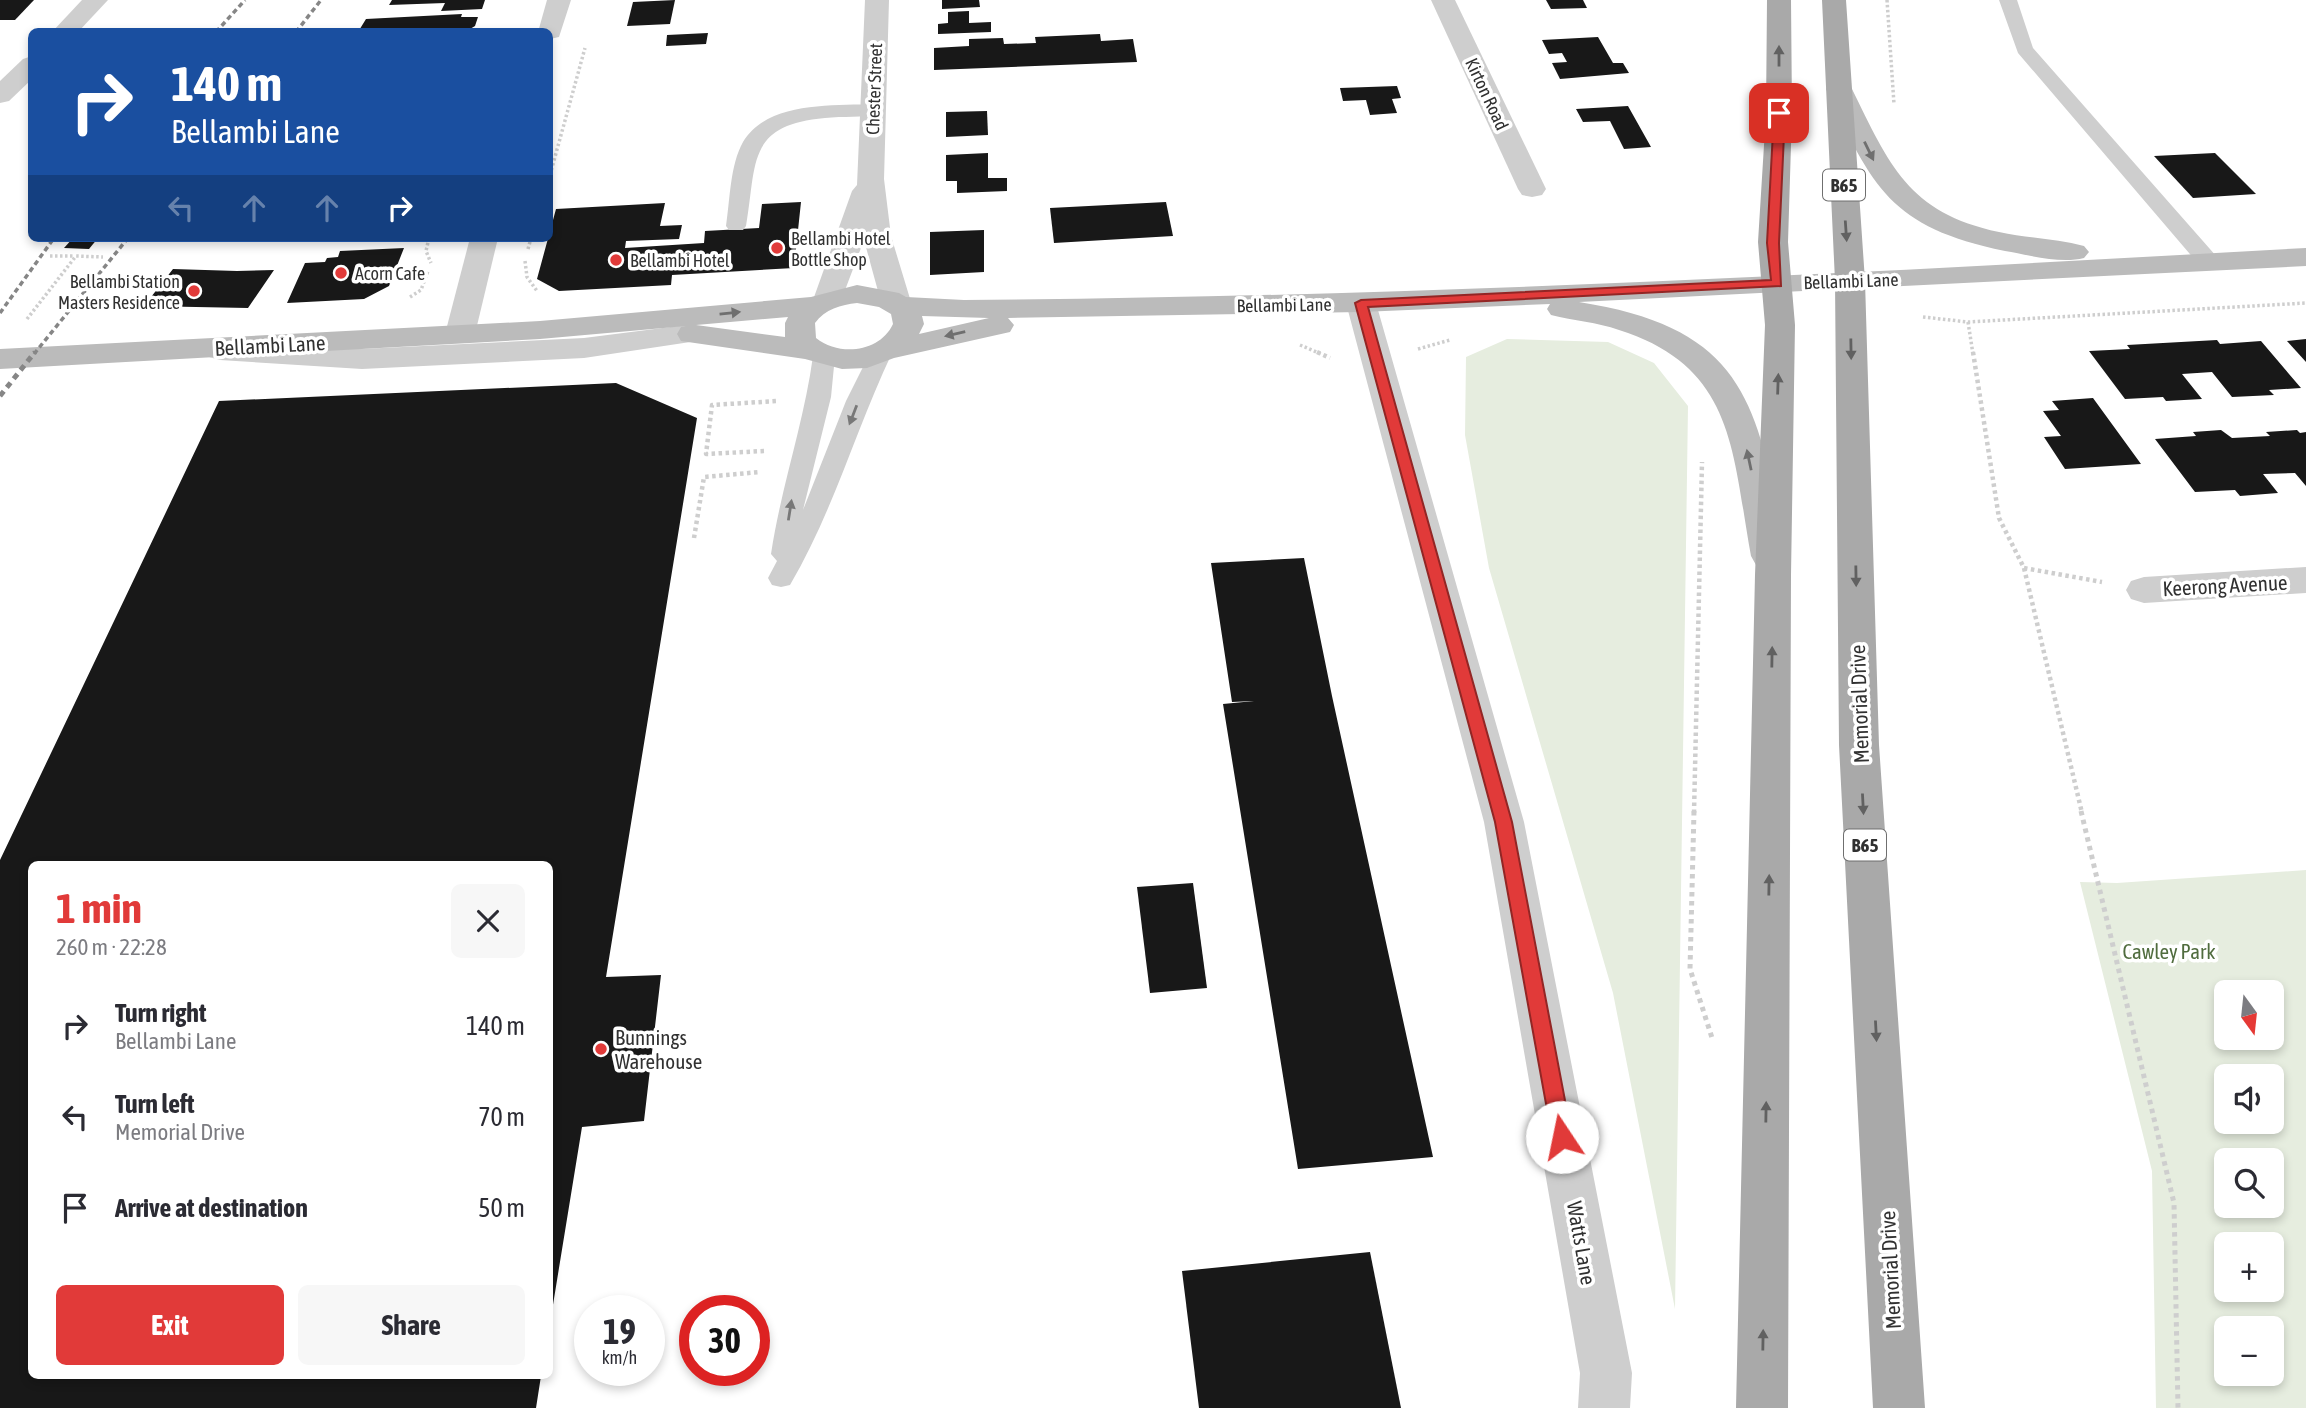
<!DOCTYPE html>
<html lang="en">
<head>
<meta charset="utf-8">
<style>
	body { margin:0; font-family:"Asap Condensed",sans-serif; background:#f7f7f7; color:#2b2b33; height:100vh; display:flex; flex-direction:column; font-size:26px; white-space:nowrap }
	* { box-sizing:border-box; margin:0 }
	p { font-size:23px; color:#7c7c81 }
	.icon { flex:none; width:38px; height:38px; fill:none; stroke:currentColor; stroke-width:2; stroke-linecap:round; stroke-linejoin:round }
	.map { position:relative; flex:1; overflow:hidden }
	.details { position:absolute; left:28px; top:861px; width:525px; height:518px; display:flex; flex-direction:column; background:#fff; border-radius:10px; box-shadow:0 4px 10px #0003 }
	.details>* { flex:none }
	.hud { position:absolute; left:28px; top:28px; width:525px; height:214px; border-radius:10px; box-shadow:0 4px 10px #0003; background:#1a4fa0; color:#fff; overflow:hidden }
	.needle { width:46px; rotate:165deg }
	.tools { position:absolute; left:2214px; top:980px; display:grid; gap:14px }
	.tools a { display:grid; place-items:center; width:70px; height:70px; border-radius:10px; background:#fff; box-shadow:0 4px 10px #0003; font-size:35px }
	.speed { position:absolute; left:574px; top:1295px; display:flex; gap:14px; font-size:35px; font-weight:700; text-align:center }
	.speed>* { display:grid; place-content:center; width:91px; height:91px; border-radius:50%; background:#fff; box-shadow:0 4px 10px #0003; line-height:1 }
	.speed small { font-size:18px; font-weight:400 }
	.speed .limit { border:10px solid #d22; background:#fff; color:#111 }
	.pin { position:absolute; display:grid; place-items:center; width:60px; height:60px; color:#fff; margin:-30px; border-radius:14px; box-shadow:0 4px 10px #0006 }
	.me { position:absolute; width:77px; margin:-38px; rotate:349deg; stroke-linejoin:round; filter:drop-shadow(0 0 5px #0008) }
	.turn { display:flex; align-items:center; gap:24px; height:147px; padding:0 28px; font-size:32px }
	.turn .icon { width:91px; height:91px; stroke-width:2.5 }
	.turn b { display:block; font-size:49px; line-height:60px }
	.lanes { display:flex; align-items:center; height:66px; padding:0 28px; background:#0003; justify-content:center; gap:35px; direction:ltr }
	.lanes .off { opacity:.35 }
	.round { display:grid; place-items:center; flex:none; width:74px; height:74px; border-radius:10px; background:#f7f7f7 }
	.summary { display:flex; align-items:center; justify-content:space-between; height:119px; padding:0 28px }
	h1 { font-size:42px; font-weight:700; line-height:52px; color:#e13a39 }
	.cta { display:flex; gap:14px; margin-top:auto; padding:14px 28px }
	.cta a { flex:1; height:80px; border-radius:10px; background:#e13a39; color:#fff; font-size:28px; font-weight:700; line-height:80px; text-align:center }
	.cta a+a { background:#f7f7f7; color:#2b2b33 }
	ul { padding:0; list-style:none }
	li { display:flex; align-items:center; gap:21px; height:91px; padding:0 28px }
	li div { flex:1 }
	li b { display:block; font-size:26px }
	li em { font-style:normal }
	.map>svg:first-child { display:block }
	.green { fill:#e6eddf; fill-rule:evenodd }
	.building { fill:#181818 }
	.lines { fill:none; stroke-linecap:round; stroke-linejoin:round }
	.path-far2 { stroke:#cecece; stroke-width:3.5; stroke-dasharray:2.5 2.5; stroke-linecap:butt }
	.path-far1 { stroke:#cecece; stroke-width:4.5; stroke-dasharray:3.5 3.5; stroke-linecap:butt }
	.path { stroke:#cecece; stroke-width:5; stroke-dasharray:4.5 4.5; stroke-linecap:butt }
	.lane { fill:#cecece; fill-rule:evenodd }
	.street { fill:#cecece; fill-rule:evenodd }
	.secondary { fill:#bbb; fill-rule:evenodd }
	.primary { fill:#a9a9a9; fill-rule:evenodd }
	.rail-far1 { stroke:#868686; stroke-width:3.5; stroke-dasharray:5 3.5; stroke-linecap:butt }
	.rail { stroke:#868686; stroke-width:5; stroke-dasharray:6 5; stroke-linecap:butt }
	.oneway { fill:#616161 }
	.oneway2 { fill:#6f6f6f }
	.oneway3 { fill:#787878 }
	.route { fill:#e13a39; stroke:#922625; stroke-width:2 }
	.poi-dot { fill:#e13a39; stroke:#fff; stroke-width:2.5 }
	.labels { text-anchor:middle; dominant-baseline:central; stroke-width:7; stroke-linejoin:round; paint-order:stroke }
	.far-street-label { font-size:18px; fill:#313131; stroke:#fff }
	.far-poi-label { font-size:18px; fill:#313131; stroke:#fff; text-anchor:start }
	.shield { fill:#fff; stroke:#6f6f6f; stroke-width:2 }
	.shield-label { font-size:19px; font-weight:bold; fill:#313131 }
	.street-label { font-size:21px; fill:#313131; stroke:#fff }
	.park-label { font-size:21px; fill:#506c3e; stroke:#fff }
	.poi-label { font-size:21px; fill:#313131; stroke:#fff; text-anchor:start }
</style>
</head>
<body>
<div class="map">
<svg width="2306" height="1408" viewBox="0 0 2306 1408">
	<rect width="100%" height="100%" fill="#fff"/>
	<g class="green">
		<path d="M1507,339L1608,342L1654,363L1688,406L1675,1309L1613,993L1489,568L1465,435L1466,357Z"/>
		<path d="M2306,870V1408H2156L2152,1171L2080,882L2117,883ZM2226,992H2272V1038H2226ZM2226,1076H2272V1122H2226ZM2226,1160H2272V1206H2226ZM2226,1244H2272V1290H2226ZM2226,1328H2272V1374H2226Z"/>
	</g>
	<g class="building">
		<path d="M0,0H34L15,20H0Z"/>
		<path d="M392,0H485L482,9L441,11L445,3L389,5Z"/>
		<path d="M675,0L670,24L627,26L633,2Z"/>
		<path d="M942,0H979L980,7L942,9Z"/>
		<path d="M1546,0H1583L1587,8L1551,9Z"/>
		<path d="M969,11V23L991,22V32L938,34V24L948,23V12Z"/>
		<path d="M462,14L461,17H478L475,26L470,29H474L473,32H358L366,19Z"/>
		<path d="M708,33L706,44L666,46L667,35Z"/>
		<path d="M1100,34L1101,41L1133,39L1137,62L934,70V48L969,46V39L1003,38L1004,44L1036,43L1035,37Z"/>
		<path d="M1598,37L1613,63H1623L1629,73L1560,79L1552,63L1567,62L1562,53L1549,54L1542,40Z"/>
		<path d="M1397,86L1401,98L1392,99L1397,113L1370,115L1366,100L1343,101L1340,88Z"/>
		<path d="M1628,106L1651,147L1624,149L1610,121L1583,122L1576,109Z"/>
		<path d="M987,111L988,135L946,137V112Z"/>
		<path d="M988,153V178H1007V191L957,193V181H946V155Z"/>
		<path d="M2215,153L2256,194L2193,198L2154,156Z"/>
		<path d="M801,202L794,268L672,275L671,285L559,291L537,279L556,209L665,203L660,226L682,225L679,239L626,241L625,248L704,243L705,231L759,228L762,204Z"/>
		<path d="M1166,202L1173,236L1054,243L1050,208Z"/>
		<path d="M984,230V272L930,275V232Z"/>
		<path d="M73,238H98L89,249L64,248Z"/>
		<path d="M404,248L389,286L364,299L287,303L305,263L325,262L327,258L338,257L340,251Z"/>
		<path d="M173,269L237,271L274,270L248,308L144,306Z"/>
		<path d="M2306,339V362L2287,341Z"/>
		<path d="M2217,340L2220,344L2261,341L2301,388L2269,390L2274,395L2232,397L2212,372L2182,374L2202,399L2166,401L2163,397L2125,399L2089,351L2130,349L2127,345Z"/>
		<path d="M616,383L697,418L606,977L661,975L644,1121L582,1127L551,1317L550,864H32V1376H541L536,1408H0V860L219,401Z"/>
		<path d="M2093,398L2141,464L2065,469L2044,437L2061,436L2043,411L2059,410L2052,401Z"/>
		<path d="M2221,430L2232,438L2270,436L2266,432L2297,430L2300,433L2306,432V486L2295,473L2263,474L2278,493L2240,496L2235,490L2195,492L2155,439L2196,436L2193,432Z"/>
		<path d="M1304,558L1332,696L1433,1157L1298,1169L1223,704L1254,701L1232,702L1211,563Z"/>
		<path d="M1193,883L1207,988L1150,993L1137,887Z"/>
		<path d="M1370,1252L1401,1408H1199L1182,1271Z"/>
	</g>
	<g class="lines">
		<g class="path-far2">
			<path d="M1887,0L1894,104"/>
			<path d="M550,175L585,48"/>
			<path d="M429,238L426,251L431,263"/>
			<path d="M528,249L531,238"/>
			<path d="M50,256H75"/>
			<path d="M525,261L527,277L537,291"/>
			<path d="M410,297L421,290L428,271"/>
			<path d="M1923,317L1968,322L2306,303"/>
			<path d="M27,319L76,256L103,257"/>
			<path d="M1968,322L1973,354"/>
			<path d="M1300,345L1321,354"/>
			<path d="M1418,349L1450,340"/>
		</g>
		<g class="path-far1">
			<path d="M1317,352L1330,358"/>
			<path d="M1973,352L1999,518L2024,568L2082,813"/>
			<path d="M764,451L706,454L712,405L777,401"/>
			<path d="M694,538L704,477L760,472"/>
			<path d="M2024,568L2102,582"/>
			<path d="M1694,813L1702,462"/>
		</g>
		<g class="path">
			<path d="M1694,811L1690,969L1713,1041"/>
			<path d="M2081,811L2174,1203L2178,1408"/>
		</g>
		<g class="lane">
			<path d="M1999,0H2017L2033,48L2217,257L2220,262L2217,267H2201L2018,53Z"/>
			<path d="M873,104L883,110L880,114C862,118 843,116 825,118C746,125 757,163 746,226L743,230H729L726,226C730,200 730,165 743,142C767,101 833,106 873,104Z"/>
			<path d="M881,346L889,348L892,353C856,429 833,512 790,585L781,587L772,585L768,578L777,561L771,554C781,487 804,423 813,356L816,351H832L835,356L831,397L803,510L846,401L870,353L873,348Z"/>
		</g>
		<g class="street">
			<path d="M82,0H108L78,32H52Z"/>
			<path d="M547,0H571L559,37L550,39V32H538Z"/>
			<path d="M865,0H889L884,179L891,236L911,302L907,308L896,311L885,308L881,302L864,240L839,306L828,309L817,306L813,300L852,191L857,185Z"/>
			<path d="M1431,0H1455L1546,189L1542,195L1532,197L1522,195L1518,189Z"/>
			<path d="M32,56V79L9,101L0,103V81L23,59Z"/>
			<path d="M470,238H498L475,334L471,341L460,343L449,341L445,334Z"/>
			<path d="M1361,294L1372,297L1376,303L1524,822L1632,1373L1630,1408H1578L1580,1373L1484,822L1346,303L1350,297Z"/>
			<path d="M686,325L697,327L701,334L697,341L584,358L362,369L220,360L209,357L204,350L209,343L220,340L362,349L584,338Z"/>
			<path d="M2306,567V593L2144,603L2131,599L2126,590L2131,581L2144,577Z"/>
		</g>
		<g class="secondary">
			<path d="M1839,81L1848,83L1852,89C1889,164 1908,213 1999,232C2027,238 2057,239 2084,246L2089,252L2084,258C2060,264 2029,255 2005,251C1890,227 1873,188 1826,89L1830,83Z"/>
			<path d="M2306,248V266L1579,302C1751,329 1757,408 1787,556L1782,565L1769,568L1756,565L1751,556C1732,453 1736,367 1619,330C1597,322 1574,321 1551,315L1547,309L1550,304L1361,312L1008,318L1014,325L1010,332L894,358L867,368L842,369L805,359L681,341L677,334L681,327L686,326L540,339L0,369V349L540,321L811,297L857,285L899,293L906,297L964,300C1412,297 1859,273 2306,248ZM857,303L879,307L891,314L893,324C880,352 840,357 816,338L815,323C825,309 841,305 857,303ZM922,316L989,318L919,334L924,324ZM788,317L785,323V337L696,325Z"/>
		</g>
		<g class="primary">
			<path d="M1767,0H1791L1792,113L1788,242L1795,325L1791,575L1788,1408H1736L1755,575L1765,325L1758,242L1766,113Z"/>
			<path d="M1822,0H1846L1865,281L1879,745L1925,1408H1873L1839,745L1835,281Z"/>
		</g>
		<g class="rail-far1">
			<path d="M216,32L245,0"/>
			<path d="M296,32L321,0"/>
			<path d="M0,313L54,238"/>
			<path d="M34,354L128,238"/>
		</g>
		<path class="rail" d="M0,396L35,352"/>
	</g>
	<defs><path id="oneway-solid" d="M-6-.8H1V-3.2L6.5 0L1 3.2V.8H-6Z" transform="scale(1.75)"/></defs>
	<g class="oneway">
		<use href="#oneway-solid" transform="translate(1779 56) rotate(-90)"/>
		<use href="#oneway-solid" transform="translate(1846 231) rotate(86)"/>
		<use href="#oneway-solid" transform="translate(1851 349) rotate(89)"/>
		<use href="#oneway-solid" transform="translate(1778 384) rotate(-88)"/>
		<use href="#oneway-solid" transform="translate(1856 576) rotate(89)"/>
		<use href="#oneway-solid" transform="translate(1772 657) rotate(-89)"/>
		<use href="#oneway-solid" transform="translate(1863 804) rotate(87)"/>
		<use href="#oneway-solid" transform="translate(1769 885) rotate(-89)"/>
		<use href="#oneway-solid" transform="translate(1876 1031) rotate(87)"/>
		<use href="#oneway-solid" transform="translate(1766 1112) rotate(-89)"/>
		<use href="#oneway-solid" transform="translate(1763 1340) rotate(-89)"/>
	</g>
	<g class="oneway2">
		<use href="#oneway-solid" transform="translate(1869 151) rotate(64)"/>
		<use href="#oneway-solid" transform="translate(730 313) rotate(-6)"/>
		<use href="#oneway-solid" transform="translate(955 334) rotate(167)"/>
		<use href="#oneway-solid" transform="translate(1749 460) rotate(-102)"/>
	</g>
	<g class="oneway3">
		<use href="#oneway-solid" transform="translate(853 415) rotate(111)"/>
		<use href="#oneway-solid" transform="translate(790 510) rotate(-81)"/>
	</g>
	<path class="route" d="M1779,110L1785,113L1779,243L1781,286L1368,307L1512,822L1572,1137L1569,1143L1562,1146L1555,1143L1552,1137L1495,822L1355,303L1361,300L1771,280L1767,243L1774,113Z"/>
	<g class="poi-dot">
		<circle cx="777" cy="248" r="7"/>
		<circle cx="616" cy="260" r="7"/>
		<circle cx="341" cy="273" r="7"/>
		<circle cx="194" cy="291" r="7"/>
		<circle cx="601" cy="1049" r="7"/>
	</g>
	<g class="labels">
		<g class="far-street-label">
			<text transform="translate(874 89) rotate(-88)">Chester Street</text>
			<text transform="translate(1487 94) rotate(65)">Kirton Road</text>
			<text transform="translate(1851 281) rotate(-2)">Bellambi Lane</text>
			<text transform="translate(1284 305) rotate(-1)">Bellambi Lane</text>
		</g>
		<g class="far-poi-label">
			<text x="791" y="238">Bellambi Hotel<tspan x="791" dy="21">Bottle Shop</tspan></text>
			<text x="630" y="260">Bellambi Hotel</text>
			<text x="355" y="273">Acorn Cafe</text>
			<text x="180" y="281" text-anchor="end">Bellambi Station<tspan x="180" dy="21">Masters Residence</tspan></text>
		</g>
		<g class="shield">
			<rect x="1823" y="169.5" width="42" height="31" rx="5"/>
			<rect x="1844" y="829.5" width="42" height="31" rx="5"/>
		</g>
		<g class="shield-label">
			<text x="1844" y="185">B65</text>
			<text x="1865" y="845">B65</text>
		</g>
		<g class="street-label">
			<text transform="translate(270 345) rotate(-3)">Bellambi Lane</text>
			<text transform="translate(2225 585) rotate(-3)">Keerong Avenue</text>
			<text transform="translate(1859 704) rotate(-92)">Memorial Drive</text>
			<text transform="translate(1582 1243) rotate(80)">Watts Lane</text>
			<text transform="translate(1890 1270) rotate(-93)">Memorial Drive</text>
		</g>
		<g class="park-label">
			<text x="2169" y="951">Cawley Park</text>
		</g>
		<g class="poi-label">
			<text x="615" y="1037">Bunnings<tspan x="615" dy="24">Warehouse</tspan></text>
		</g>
	</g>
</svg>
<div class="tools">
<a><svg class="needle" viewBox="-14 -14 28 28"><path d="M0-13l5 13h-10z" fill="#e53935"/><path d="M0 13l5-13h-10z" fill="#7c7c81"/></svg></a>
<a><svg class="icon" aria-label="sound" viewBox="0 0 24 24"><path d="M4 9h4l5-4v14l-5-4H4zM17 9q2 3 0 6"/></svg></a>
<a><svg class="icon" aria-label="search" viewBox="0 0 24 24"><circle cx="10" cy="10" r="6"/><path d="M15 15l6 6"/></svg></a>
<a>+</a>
<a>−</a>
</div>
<div class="speed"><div>19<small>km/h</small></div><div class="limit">30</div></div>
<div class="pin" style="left:1779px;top:113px;background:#d93025"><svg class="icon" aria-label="arrive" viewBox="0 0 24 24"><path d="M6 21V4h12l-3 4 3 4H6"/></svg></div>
<svg class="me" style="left:1562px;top:1137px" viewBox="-20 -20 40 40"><circle r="19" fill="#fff"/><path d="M0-13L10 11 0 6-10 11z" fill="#e13a39"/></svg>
<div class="hud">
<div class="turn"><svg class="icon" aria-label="right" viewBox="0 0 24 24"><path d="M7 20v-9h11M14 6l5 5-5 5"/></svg><div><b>140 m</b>Bellambi Lane</div></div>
<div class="lanes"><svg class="icon off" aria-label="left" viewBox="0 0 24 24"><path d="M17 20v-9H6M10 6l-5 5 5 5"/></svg><svg class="icon off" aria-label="ahead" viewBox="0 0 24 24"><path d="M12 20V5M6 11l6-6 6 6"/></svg><svg class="icon off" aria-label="ahead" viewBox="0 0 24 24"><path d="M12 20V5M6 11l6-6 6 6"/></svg><svg class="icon" aria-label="right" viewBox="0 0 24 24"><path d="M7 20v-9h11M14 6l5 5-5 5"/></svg></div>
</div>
<section class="details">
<div class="summary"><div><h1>1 min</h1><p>260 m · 22:28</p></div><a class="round"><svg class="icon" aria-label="close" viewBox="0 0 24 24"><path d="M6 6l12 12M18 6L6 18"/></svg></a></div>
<ul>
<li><svg class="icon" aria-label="right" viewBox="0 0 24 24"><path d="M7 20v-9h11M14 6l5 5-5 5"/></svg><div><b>Turn right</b><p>Bellambi Lane</p></div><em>140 m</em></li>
<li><svg class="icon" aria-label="left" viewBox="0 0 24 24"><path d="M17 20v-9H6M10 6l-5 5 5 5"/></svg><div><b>Turn left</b><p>Memorial Drive</p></div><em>70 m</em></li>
<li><svg class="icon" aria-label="arrive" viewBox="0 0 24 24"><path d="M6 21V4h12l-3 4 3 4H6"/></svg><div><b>Arrive at destination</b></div><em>50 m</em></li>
</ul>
<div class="cta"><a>Exit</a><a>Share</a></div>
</section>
</div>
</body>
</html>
